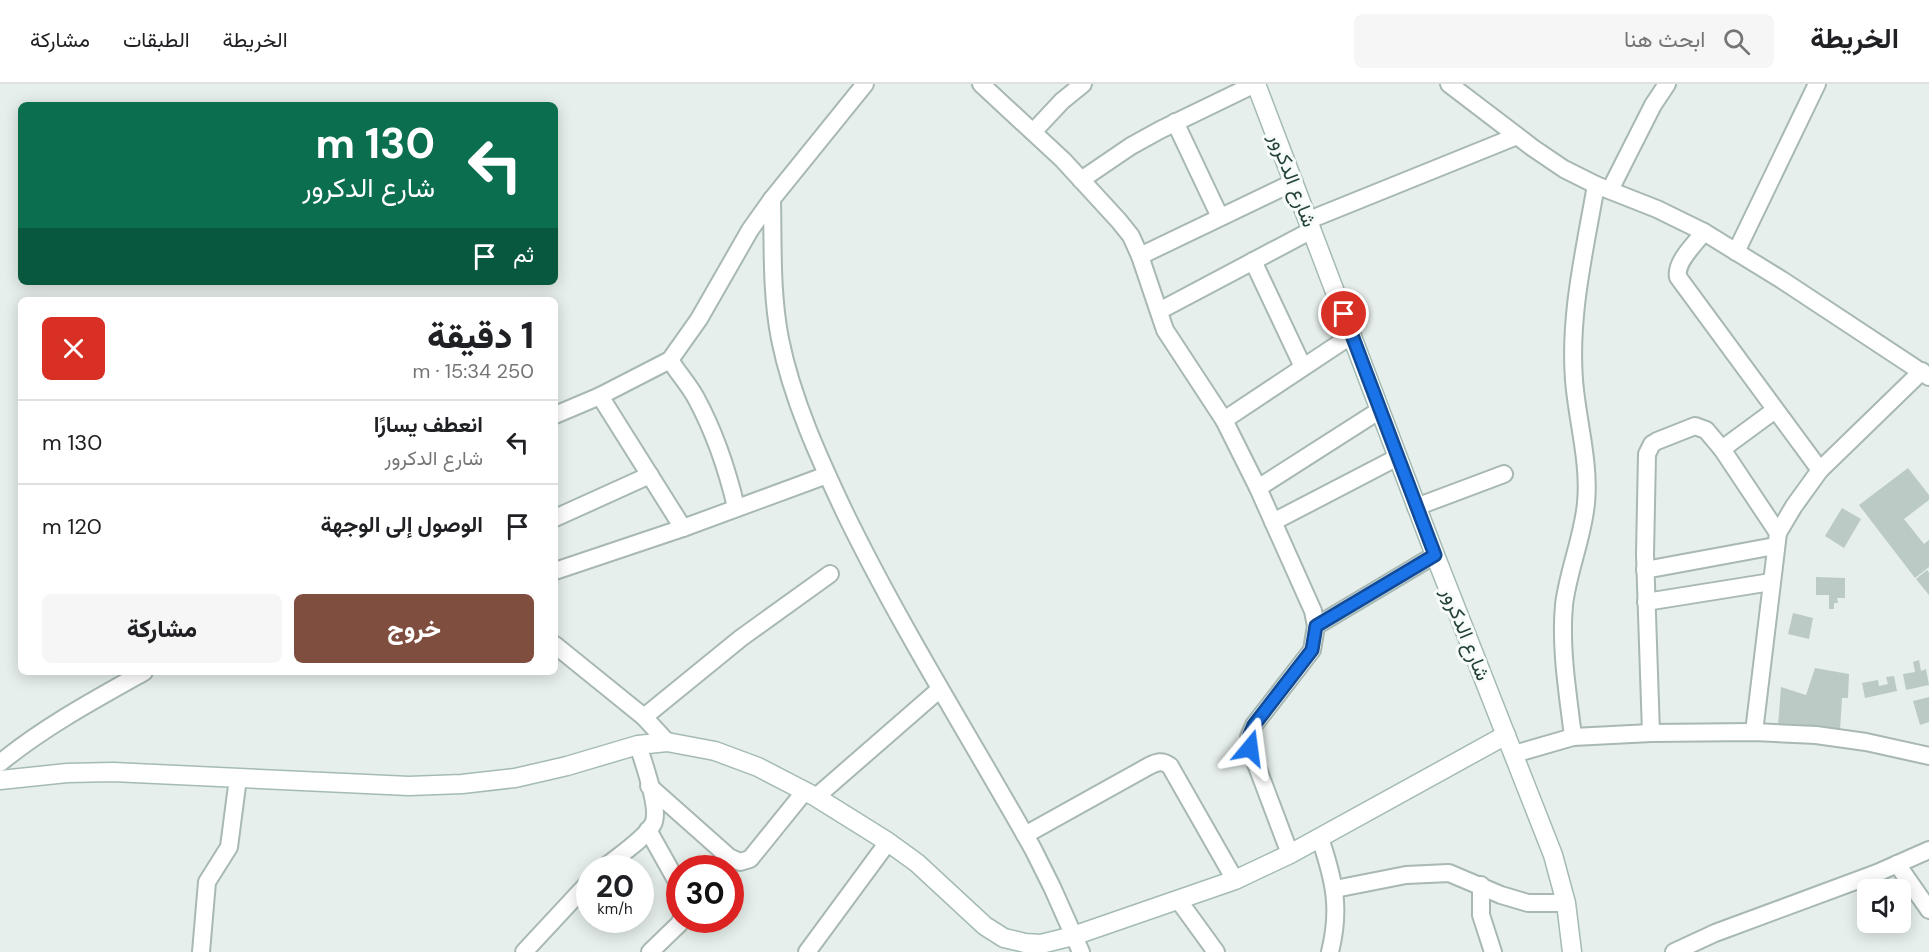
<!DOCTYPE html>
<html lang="ar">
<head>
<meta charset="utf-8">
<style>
	body { margin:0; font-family:"DM Sans",Vazirmatn,sans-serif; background:#f6f6f6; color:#202124; direction:rtl; height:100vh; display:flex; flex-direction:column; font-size:22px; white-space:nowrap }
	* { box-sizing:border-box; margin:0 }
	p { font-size:20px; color:#757577 }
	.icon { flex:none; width:33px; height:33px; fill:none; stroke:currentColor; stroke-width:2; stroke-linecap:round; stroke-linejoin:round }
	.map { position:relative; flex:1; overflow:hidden; direction:ltr }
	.sheet { position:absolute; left:18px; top:213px; width:540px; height:378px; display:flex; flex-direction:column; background:#fff; border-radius:9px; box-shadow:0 3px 15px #0003; direction:rtl }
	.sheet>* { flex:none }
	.hud { position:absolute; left:18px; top:18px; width:540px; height:183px; border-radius:9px; box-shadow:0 3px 15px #0003; direction:rtl; background:#0b6e4f; color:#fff; overflow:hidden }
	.fabs { position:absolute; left:1857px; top:795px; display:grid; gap:12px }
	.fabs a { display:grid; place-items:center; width:54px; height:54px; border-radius:9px; background:#fff; box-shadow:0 3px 15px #0003; font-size:30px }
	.speed { position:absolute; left:576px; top:771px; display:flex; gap:12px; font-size:30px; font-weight:700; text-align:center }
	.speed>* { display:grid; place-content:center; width:78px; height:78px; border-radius:50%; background:#fff; box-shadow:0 3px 15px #0003; line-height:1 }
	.speed small { font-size:15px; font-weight:400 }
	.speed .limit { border:9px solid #d22; background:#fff; color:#111 }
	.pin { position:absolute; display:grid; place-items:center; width:51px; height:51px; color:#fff; margin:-26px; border:3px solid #fff; border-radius:50%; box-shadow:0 2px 6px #0007 }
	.me { position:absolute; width:66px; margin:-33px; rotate:16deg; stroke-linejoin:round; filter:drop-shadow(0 0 4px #0008) }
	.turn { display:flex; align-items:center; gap:21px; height:126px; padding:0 24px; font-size:27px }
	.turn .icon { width:78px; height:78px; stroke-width:2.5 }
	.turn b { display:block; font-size:42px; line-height:51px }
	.then { display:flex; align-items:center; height:57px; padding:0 24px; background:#0003; gap:12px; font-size:22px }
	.round { display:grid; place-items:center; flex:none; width:63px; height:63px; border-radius:9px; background:#f6f6f6 }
	.summary { display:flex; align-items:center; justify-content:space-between; height:102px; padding:0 24px }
	h1 { font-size:36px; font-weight:800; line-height:45px }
	.primary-button { display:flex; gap:12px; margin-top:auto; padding:12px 24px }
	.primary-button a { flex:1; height:69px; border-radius:9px; background:#7f4e3f; color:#fff; font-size:24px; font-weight:800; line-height:69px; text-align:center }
	.primary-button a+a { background:#f6f6f6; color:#202124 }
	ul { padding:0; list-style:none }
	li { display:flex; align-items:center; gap:18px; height:84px; padding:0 24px; border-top:2px solid #e0e0e0 }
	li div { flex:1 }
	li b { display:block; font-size:22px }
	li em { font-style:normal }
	header { display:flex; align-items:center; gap:36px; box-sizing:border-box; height:84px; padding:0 30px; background:#fff; border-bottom:2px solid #e0e0e0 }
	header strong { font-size:28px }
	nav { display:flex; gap:33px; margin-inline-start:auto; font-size:21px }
	.search { width:420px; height:54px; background:#f6f6f6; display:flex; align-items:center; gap:15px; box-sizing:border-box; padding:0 21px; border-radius:9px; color:#757577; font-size:22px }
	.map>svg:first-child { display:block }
	.building { fill:#bbcac4 }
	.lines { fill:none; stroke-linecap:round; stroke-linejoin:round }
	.street-casing { stroke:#a8b8b2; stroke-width:20 }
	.secondary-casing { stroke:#a4bbb3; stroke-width:21 }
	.street { stroke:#fff; stroke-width:16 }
	.secondary { stroke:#fff; stroke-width:18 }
	.route-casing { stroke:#114b97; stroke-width:15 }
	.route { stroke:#1a73e8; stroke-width:10 }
	.labels { text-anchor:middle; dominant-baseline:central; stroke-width:6; stroke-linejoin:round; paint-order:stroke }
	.street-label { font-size:20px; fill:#24423a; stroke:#f7fbf9 }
</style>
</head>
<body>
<header>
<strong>الخريطة</strong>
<div class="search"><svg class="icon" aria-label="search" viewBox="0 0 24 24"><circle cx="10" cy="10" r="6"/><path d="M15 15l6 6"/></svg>ابحث هنا</div>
<nav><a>الخريطة</a><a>الطبقات</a><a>مشاركة</a></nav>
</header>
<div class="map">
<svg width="1929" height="868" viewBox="0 0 1929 868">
	<rect width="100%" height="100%" fill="#e6efeb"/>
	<g class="building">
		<path d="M1908,384L1929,411V416L1904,435L1924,460L1929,456V483L1915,494L1859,421Z"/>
		<path d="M1842,424L1861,435L1844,464L1825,452Z"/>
		<path d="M1927,486L1929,489V511L1916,495Z"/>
		<path d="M1816,493L1845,494V514H1837L1838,519H1834V525H1829V511H1816Z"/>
		<path d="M1793,529L1813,534L1809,555L1788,550Z"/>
		<path d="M1919,576L1921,587L1926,585L1929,601L1906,606L1903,590L1915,588L1913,578Z"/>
		<path d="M1815,584L1849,590L1848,614H1842L1840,646H1815L1814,642H1778L1781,603L1806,611Z"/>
		<path d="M1894,592L1897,607L1865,614L1862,599L1878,596L1879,602L1888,600L1886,593Z"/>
		<path d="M1929,613V638L1920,641L1913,617Z"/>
	</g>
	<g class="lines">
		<defs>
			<g id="street">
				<path d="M981,0L1063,76L1119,137L1131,152L1140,172L1165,246L1224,336L1258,404L1313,527L1316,542L1312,566L1254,641L1249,653L1250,664L1290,770"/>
				<path d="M1449,0L1533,64L1564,85L1596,101L1657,125L1704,148L1782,196L1929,293"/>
				<path d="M1175,38L1220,133"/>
				<path d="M1033,48L1062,17L1083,0"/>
				<path d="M1081,96L1131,62L1160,46L1255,0"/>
				<path d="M1610,106L1653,21L1667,0"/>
				<path d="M772,115C773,161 771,209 780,255C792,315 819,374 845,429C901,544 970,653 1033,765L1052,803L1081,868"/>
				<path d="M1309,136L1517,52"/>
				<path d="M1704,148C1695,160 1675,178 1678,193L1820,386"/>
				<path d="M1736,168L1817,0"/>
				<path d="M1140,172L1294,98"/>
				<path d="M1253,177L1303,283"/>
				<path d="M1159,227L1312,146"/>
				<path d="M670,276C678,289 689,301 696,314C715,349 727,385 736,423"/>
				<path d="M600,312L683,444"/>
				<path d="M1775,326L1722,365L1778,449"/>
				<path d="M555,331L600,312L670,276L699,235L750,146L772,115L865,0"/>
				<path d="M1224,336L1352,251"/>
				<path d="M1258,404L1380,326"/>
				<path d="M1416,423L1504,390"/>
				<path d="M555,434L650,391"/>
				<path d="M1273,438L1398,373"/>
				<path d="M1645,486L1775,462"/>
				<path d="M555,487L683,444L827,391"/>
				<path d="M1646,518L1771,498"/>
				<path d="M1316,542L1435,471"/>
				<path d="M555,561L644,633L667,658"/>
				<path d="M644,633L741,554L830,490"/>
				<path d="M1754,648L1778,449L1794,422L1820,386L1922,287"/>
				<path d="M1651,649L1645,471L1647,370L1652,360L1657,357L1695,342L1706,346L1722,365"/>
				<path d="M1573,653C1568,610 1560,565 1564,521C1568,487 1583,453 1586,419C1590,378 1577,336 1574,296C1569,230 1585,165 1596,101"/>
				<path d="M1514,670L1573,653L1651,649L1754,648L1816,651L1866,658L1929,672"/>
				<path d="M0,679C44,643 94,616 144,588"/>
				<path d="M649,702L729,773L740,778L750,775L805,707"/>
				<path d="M816,713L940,605"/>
				<path d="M648,746L680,803"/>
				<path d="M1025,751L1149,682C1157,678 1162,676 1170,682L1235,796"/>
				<path d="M1320,754C1334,796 1341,824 1330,868"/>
				<path d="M1897,780L1929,826"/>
				<path d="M604,784C618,772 645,755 653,740C661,725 643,678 638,661"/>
				<path d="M1481,801V831L1493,868"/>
				<path d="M1335,805L1406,791L1449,789L1501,811L1528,819H1566"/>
				<path d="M1179,817L1216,868"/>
				<path d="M201,868L207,798L229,763L238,694"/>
				<path d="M524,868L590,797"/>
				<path d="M650,868L679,840L681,836"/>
				<path d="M807,868L888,758"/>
				<path d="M1674,868L1715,849L1877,789L1929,766"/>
			</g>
			<g id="secondary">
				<path d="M1256,0L1435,471L1553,771L1566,819L1572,868"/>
				<path d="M0,696L67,689L113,688L409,702L462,700L515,694L567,682L638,661L667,658L715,667L758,683L816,713L888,758L917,779L985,842L1004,854L1025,859L1041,860L1073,852L1235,796L1290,770L1506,651"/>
			</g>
		</defs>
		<use href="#street" class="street-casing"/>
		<use href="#secondary" class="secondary-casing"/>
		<use href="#street" class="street"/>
		<use href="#secondary" class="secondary"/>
	</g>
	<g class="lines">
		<defs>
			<path id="route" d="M1250,664L1249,653L1254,641L1312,566L1316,542L1435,471L1344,230"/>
		</defs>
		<use href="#route" class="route-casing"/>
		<use href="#route" class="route"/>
	</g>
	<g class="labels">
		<g class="street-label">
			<text transform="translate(1293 96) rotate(69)">شارع الدكرور</text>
			<text transform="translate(1466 550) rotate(68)">شارع الدكرور</text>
		</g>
	</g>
</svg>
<div class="fabs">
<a><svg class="icon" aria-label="sound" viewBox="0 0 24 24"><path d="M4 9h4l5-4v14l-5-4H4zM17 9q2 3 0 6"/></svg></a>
</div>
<div class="speed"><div>20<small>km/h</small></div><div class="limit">30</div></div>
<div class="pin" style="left:1344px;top:230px;background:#d93025"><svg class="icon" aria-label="arrive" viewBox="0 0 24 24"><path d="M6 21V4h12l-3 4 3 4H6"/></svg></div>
<svg class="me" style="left:1250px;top:664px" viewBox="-20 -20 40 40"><path d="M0-17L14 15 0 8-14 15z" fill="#1a73e8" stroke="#fff" stroke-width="4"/></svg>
<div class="hud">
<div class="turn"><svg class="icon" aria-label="left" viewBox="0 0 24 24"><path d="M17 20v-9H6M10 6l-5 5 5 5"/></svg><div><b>130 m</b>شارع الدكرور</div></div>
<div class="then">ثم<svg class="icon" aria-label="arrive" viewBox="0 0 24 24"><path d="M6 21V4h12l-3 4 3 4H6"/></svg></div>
</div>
<section class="sheet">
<div class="summary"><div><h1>1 دقيقة</h1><p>250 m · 15:34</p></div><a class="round" style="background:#d93025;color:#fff"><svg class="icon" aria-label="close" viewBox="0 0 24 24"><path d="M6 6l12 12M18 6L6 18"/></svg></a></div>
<ul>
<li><svg class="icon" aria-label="left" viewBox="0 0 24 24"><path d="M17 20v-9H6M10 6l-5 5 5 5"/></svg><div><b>انعطف يسارًا</b><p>شارع الدكرور</p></div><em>130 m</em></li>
<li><svg class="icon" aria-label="arrive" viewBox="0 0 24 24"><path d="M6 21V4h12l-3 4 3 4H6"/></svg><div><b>الوصول إلى الوجهة</b></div><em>120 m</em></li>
</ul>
<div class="primary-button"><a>خروج</a><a>مشاركة</a></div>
</section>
</div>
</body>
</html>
